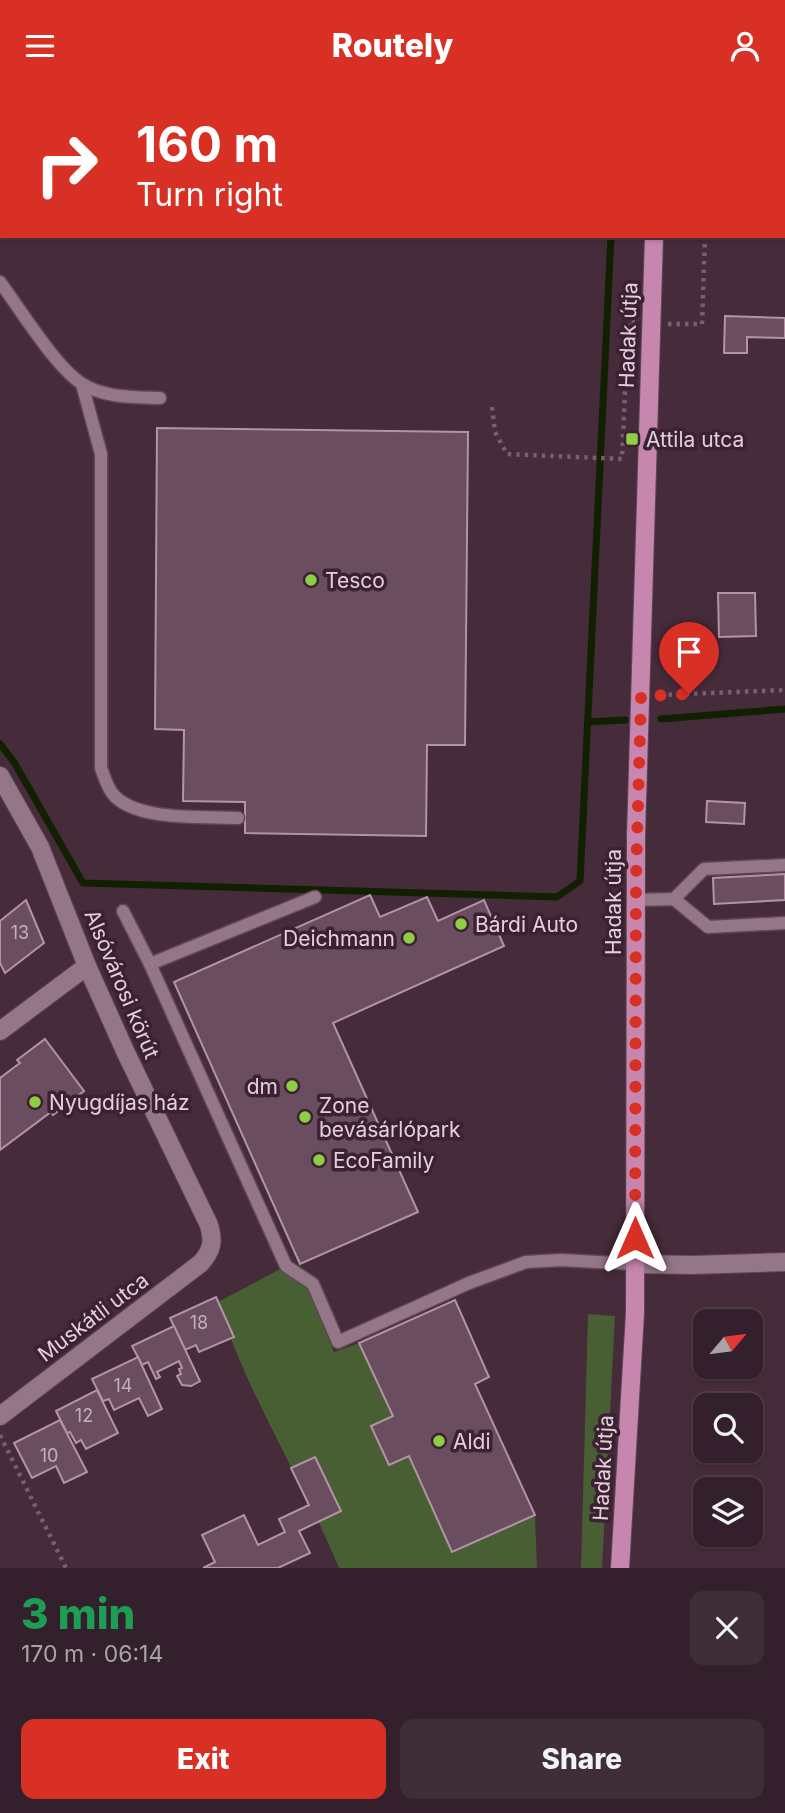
<!DOCTYPE html>
<html lang="en">
<head>
<meta charset="utf-8">
<style>
	body { margin:0; font-family:Inter,sans-serif; background:#3f2d38; color:#f1f3f6; height:100vh; display:flex; flex-direction:column; font-size:26px; white-space:nowrap }
	* { box-sizing:border-box; margin:0 }
	p { font-size:23px; color:#a9a3a9 }
	.icon { flex:none; width:38px; height:38px; fill:none; stroke:currentColor; stroke-width:2; stroke-linecap:round; stroke-linejoin:round }
	.map { position:relative; height:1477px; overflow:hidden }
	.side { display:flex; flex-direction:column; background:#34202c; flex:1 }
	.side>* { flex:none }
	.top-card { position:absolute; left:0px; top:0px; width:786px; height:147px; box-shadow:0 2px 5px #0004,0 0 0 2px #4e3e48; background:#d93025; color:#fff; overflow:hidden }
	.needle { width:46px; rotate:61deg }
	.tools { position:absolute; left:693px; top:1218px; display:grid; gap:14px }
	.tools a { display:grid; place-items:center; width:70px; height:70px; border-radius:14px; background:#34202c; box-shadow:0 2px 5px #0004,0 0 0 2px #4e3e48; font-size:35px }
	.pin { position:absolute; display:grid; place-items:center; width:60px; height:60px; color:#fff; margin:-72px -30px; border-radius:50% 50% 50% 0; rotate:-45deg; box-shadow:0 0 7px #0007 }
	.pin .icon { rotate:45deg }
	.me { position:absolute; width:77px; margin:-38px; rotate:0deg; stroke-linejoin:round; filter:drop-shadow(0 0 5px #0008) }
	.turn { display:flex; align-items:center; gap:24px; height:147px; padding:0 21px; font-size:32px }
	.turn .icon { width:91px; height:91px; stroke-width:2.5 }
	.turn b { display:block; font-size:49px; line-height:60px }
	.round { display:grid; place-items:center; flex:none; width:74px; height:74px; border-radius:14px; background:#3f2d38 }
	.head { display:flex; align-items:center; justify-content:space-between; height:119px; padding:0 21px }
	h1 { font-size:42px; font-weight:800; line-height:52px; color:#1e9e55 }
	.action { display:flex; gap:14px; margin-top:auto; padding:14px 21px }
	.action a { flex:1; height:80px; border-radius:14px; background:#d93025; color:#fff; font-size:28px; font-weight:800; line-height:80px; text-align:center }
	.action a+a { background:#3f2d38; color:#f1f3f6 }
	header { display:flex; justify-content:space-between; align-items:center; height:91px; padding:0 21px; background:#d93025; color:#fff; font-size:32px; font-weight:800 }
	.map>svg:first-child { display:block }
	.green { fill:#485e33 }
	.lines { fill:none; stroke-linecap:round; stroke-linejoin:round }
	.stream { stroke:#112001; stroke-width:7 }
	.building { fill:#6a4d5e; stroke:#b493a6; stroke-width:2 }
	.lane-casing { stroke:#5e4856; stroke-width:15 }
	.street-casing { stroke:#5e4856; stroke-width:20 }
	.primary-casing { stroke:#5e4856; stroke-width:20 }
	.path { stroke:#775f6d; stroke-width:4.5; stroke-dasharray:3.5 5; stroke-linecap:butt }
	.lane { stroke:#957688; stroke-width:12 }
	.street { stroke:#957688; stroke-width:18 }
	.primary { stroke:#c686ad; stroke-width:18 }
	.route { stroke:#d93025; stroke-width:12; stroke-dasharray:0 21.6 }
	.poi-dot { fill:#8dce44; stroke:#3b2131; stroke-width:2.5 }
	.labels { text-anchor:middle; dominant-baseline:central; stroke-width:7; stroke-linejoin:round; paint-order:stroke }
	.number-label { font-size:18px; fill:#c4afbb }
	.street-label { font-size:21px; fill:#e2d0da; stroke:#3b2131 }
	.poi-label { font-size:21px; fill:#e2d0da; stroke:#3b2131; text-anchor:start }
</style>
</head>
<body>
<header><svg class="icon" aria-label="menu" viewBox="0 0 24 24"><path d="M4 6h16M4 12h16M4 18h16"/></svg>Routely<svg class="icon" aria-label="person" viewBox="0 0 24 24"><circle cx="12" cy="8" r="4"/><path d="M4 21q1-7 8-7t8 7"/></svg></header>
<div class="map">
<svg width="785" height="1477" viewBox="0 0 785 1477">
	<rect width="100%" height="100%" fill="#462b3b"/>
	<g class="green">
		<path d="M286,1175L303,1186L334,1261L359,1252L393,1325L371,1335L389,1373L409,1365L452,1461L535,1424L537,1477H339C302,1387 247,1304 218,1211Z"/>
		<path d="M588,1223L615,1225L602,1477H581Z"/>
	</g>
	<g class="lines">
		<g class="stream">
			<path d="M519,0L520,2"/>
			<path d="M661,628L785,618"/>
			<path d="M588,631L625,629"/>
			<path d="M0,653L14,671L83,792L557,806L580,790L611,145"/>
		</g>
	</g>
	<g class="building">
		<path d="M725,225L785,227V247L747,246V262H724Z"/>
		<path d="M157,337L468,341L465,654H427L426,745L245,742V711L183,710L184,639L155,638Z"/>
		<path d="M718,502H755L756,545L719,546Z"/>
		<path d="M707,710L745,712L744,733L706,731Z"/>
		<path d="M785,783V809L714,813L713,787Z"/>
		<path d="M370,804L380,826L427,806L438,830L484,809L504,855L333,932L418,1121L300,1173L174,891Z"/>
		<path d="M26,809L44,852L5,882L0,872V830Z"/>
		<path d="M45,948L84,1000L53,1024L51,1021L0,1059V987L20,972L17,969Z"/>
		<path d="M216,1206L234,1246L199,1261L196,1254L185,1259L170,1227Z"/>
		<path d="M455,1209L489,1286L475,1293L535,1424L452,1461L409,1365L389,1374L371,1335L393,1325L359,1252Z"/>
		<path d="M174,1235L200,1290L191,1295L182,1294L177,1285L181,1283L179,1278L182,1277L179,1270L157,1281L160,1286L156,1288L148,1271L142,1274L132,1255Z"/>
		<path d="M138,1266L162,1318L148,1325L139,1307L114,1319L109,1308L103,1310L92,1288Z"/>
		<path d="M97,1299L118,1342L86,1358L81,1349L76,1352L70,1341L67,1342L56,1320Z"/>
		<path d="M60,1329L87,1381L64,1392L56,1375L32,1387L14,1352Z"/>
		<path d="M315,1366L341,1420L299,1440L310,1462L278,1477H203L215,1471L202,1444L244,1424L258,1454L285,1441L279,1428L309,1414L291,1377Z"/>
	</g>
	<g class="lines">
		<defs>
			<g id="lane">
				<path d="M0,191C20,218 55,275 81,292C103,307 134,306 160,307"/>
				<path d="M82,293L101,363V677C104,685 107,695 112,702C134,731 205,725 238,727"/>
				<path d="M674,808L704,778L785,774"/>
				<path d="M635,809L674,808L708,836L785,832"/>
				<path d="M123,820L150,873L286,1175L313,1193L338,1251L469,1192L526,1171L561,1169L635,1173"/>
				<path d="M150,873L315,806"/>
			</g>
			<g id="street">
				<path d="M5,2L9,0"/>
				<path d="M0,685L40,756L87,875L126,962L209,1134C214,1151 212,1159 201,1172L0,1325"/>
				<path d="M0,940L87,875"/>
				<path d="M635,1173L692,1174L785,1171"/>
			</g>
			<g id="primary">
				<path d="M661,2V0"/>
				<path d="M620,1477L635,1222L636,744L654,145"/>
			</g>
		</defs>
		<use href="#lane" class="lane-casing"/>
		<use href="#street" class="street-casing"/>
		<use href="#primary" class="primary-casing"/>
		<g class="path">
			<path d="M483,0V2"/>
			<path d="M111,2L120,0"/>
			<path d="M709,2V0"/>
			<path d="M0,33L2,32"/>
			<path d="M668,233H702L705,145"/>
			<path d="M492,316L495,341L507,363L622,368L628,231H635"/>
			<path d="M660,604L785,599"/>
			<path d="M0,1344L66,1477"/>
		</g>
		<use href="#lane" class="lane"/>
		<use href="#street" class="street"/>
		<use href="#primary" class="primary"/>
	</g>
	<g class="lines">
		<path class="route" d="M635,1147L636,787L641,605L689,603"/>
	</g>
	<g class="poi-dot">
		<rect x="625" y="341" width="14" height="14" rx="3.5"/>
		<circle cx="311" cy="489" r="7"/>
		<circle cx="461" cy="833" r="7"/>
		<circle cx="409" cy="847" r="7"/>
		<circle cx="292" cy="995" r="7"/>
		<circle cx="35" cy="1011" r="7"/>
		<circle cx="305" cy="1026" r="7"/>
		<circle cx="319" cy="1069" r="7"/>
		<circle cx="439" cy="1350" r="7"/>
	</g>
	<g class="labels">
		<g class="number-label">
			<text x="20" y="841">13</text>
			<text x="199" y="1231">18</text>
			<text x="123" y="1294">14</text>
			<text x="84" y="1324">12</text>
			<text x="49" y="1364">10</text>
		</g>
		<g class="street-label">
			<text transform="translate(628 244) rotate(-88)">Hadak útja</text>
			<text transform="translate(613 811) rotate(-90)">Hadak útja</text>
			<text transform="translate(122 893) rotate(67)">Alsóvárosi körút</text>
			<text transform="translate(93 1226) rotate(-37)">Muskátli utca</text>
			<text transform="translate(603 1377) rotate(-87)">Hadak útja</text>
		</g>
		<g class="poi-label">
			<text x="646" y="348">Attila utca</text>
			<text x="325" y="489">Tesco</text>
			<text x="475" y="833">Bárdi Auto</text>
			<text x="395" y="847" text-anchor="end">Deichmann</text>
			<text x="278" y="995" text-anchor="end">dm</text>
			<text x="49" y="1011">Nyugdíjas ház</text>
			<text x="319" y="1014">Zone<tspan x="319" dy="24">bevásárlópark</tspan></text>
			<text x="333" y="1069">EcoFamily</text>
			<text x="453" y="1350">Aldi</text>
		</g>
	</g>
</svg>
<div class="tools">
<a><svg class="needle" viewBox="-14 -14 28 28"><path d="M0-13l5 13h-10z" fill="#e53935"/><path d="M0 13l5-13h-10z" fill="#a9a3a9"/></svg></a>
<a><svg class="icon" aria-label="search" viewBox="0 0 24 24"><circle cx="10" cy="10" r="6"/><path d="M15 15l6 6"/></svg></a>
<a><svg class="icon" aria-label="layers" viewBox="0 0 24 24"><path d="M12 4l9 5-9 5-9-5zM3 14l9 5 9-5"/></svg></a>
</div>
<div class="pin" style="left:689px;top:603px;background:#d93025"><svg class="icon" aria-label="arrive" viewBox="0 0 24 24"><path d="M6 21V4h12l-3 4 3 4H6"/></svg></div>
<svg class="me" style="left:635px;top:1147px" viewBox="-20 -20 40 40"><path d="M0-17L14 15 0 8-14 15z" fill="#d93025" stroke="#fff" stroke-width="4"/></svg>
<div class="top-card">
<div class="turn"><svg class="icon" aria-label="right" viewBox="0 0 24 24"><path d="M7 20v-9h11M14 6l5 5-5 5"/></svg><div><b>160 m</b>Turn right</div></div>
</div>
</div>
<section class="side">
<div class="head"><div><h1>3 min</h1><p>170 m · 06:14</p></div><a class="round"><svg class="icon" aria-label="close" viewBox="0 0 24 24"><path d="M6 6l12 12M18 6L6 18"/></svg></a></div>
<div class="action"><a>Exit</a><a>Share</a></div>
</section>
</body>
</html>
